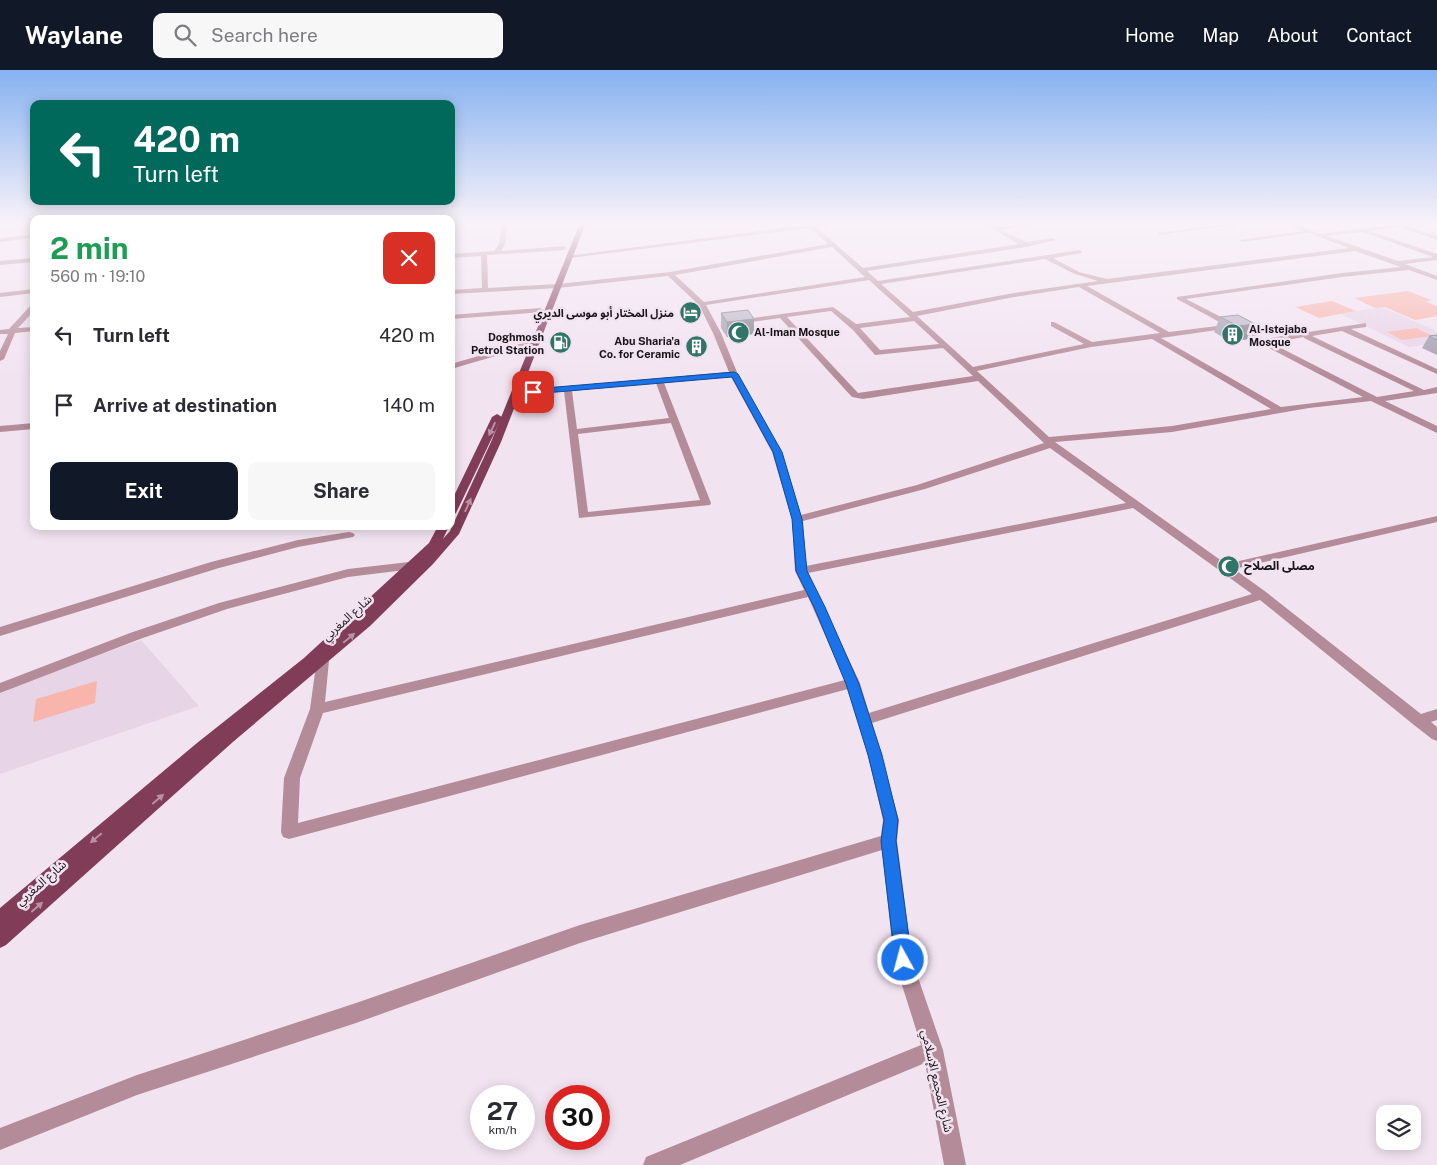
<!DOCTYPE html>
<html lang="en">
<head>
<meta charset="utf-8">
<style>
	body { margin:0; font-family:"Public Sans","Noto Sans Arabic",sans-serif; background:#f7f7f7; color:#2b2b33; height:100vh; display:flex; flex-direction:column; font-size:19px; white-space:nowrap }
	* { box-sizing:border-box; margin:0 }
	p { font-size:16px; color:#7c7c81 }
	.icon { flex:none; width:28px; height:28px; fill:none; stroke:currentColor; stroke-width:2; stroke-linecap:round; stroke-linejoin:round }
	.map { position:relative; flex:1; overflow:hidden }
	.panel { position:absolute; left:30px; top:145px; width:425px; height:315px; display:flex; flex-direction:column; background:#fff; border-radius:10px; box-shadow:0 2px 12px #0003 }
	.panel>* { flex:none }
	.banner { position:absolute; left:30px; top:30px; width:425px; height:105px; border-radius:10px; box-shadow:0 2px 12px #0003; background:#00695c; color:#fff; overflow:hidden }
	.controls { position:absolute; left:1376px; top:1035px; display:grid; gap:10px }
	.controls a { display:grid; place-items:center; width:45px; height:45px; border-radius:10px; background:#fff; box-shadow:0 2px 12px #0003; font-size:25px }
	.speed { position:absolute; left:470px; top:1015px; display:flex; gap:10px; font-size:25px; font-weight:700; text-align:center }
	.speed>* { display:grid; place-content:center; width:65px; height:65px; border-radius:50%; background:#fff; box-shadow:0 2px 12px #0003; line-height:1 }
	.speed small { font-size:12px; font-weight:400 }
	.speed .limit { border:8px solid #d22; background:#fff; color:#111 }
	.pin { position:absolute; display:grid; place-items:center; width:42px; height:42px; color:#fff; margin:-21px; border-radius:10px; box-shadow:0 2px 8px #0006 }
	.me { position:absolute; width:55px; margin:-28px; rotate:353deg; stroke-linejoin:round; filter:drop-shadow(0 0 4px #0008) }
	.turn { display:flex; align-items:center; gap:18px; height:105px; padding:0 20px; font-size:22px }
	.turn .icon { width:65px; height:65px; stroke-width:2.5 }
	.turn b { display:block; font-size:35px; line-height:42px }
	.round { display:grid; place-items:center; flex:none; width:52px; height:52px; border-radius:10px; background:#f7f7f7 }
	.head { display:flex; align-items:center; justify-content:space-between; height:85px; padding:0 20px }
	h1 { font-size:30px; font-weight:700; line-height:38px; color:#1e9e55 }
	.action { display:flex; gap:10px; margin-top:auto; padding:10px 20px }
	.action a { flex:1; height:58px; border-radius:10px; background:#111827; color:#fff; font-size:20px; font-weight:700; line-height:58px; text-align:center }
	.action a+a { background:#f7f7f7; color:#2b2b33 }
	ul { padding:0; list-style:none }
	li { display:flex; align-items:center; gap:15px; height:70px; padding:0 20px }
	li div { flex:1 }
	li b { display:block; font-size:19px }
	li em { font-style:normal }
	header { display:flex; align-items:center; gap:30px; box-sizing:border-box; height:70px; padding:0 25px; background:#111827; color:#fff }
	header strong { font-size:24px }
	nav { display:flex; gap:28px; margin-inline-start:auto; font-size:18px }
	.search { width:350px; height:45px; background:#f7f7f7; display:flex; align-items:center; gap:12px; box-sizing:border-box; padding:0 18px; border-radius:10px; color:#7c7c81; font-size:19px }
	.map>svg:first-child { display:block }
	.built { fill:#e8d4e7 }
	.green { fill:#f8b5ac }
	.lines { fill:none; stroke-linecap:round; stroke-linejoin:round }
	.minor { fill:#b48b98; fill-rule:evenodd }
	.major { fill:#813d57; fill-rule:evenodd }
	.wall { fill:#a39fae }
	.shaded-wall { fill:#85828d }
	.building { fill:#beb9ca; stroke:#85828d }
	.oneway { fill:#ba90a4 }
	.route { fill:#1a73e8; stroke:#114b97 }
	.labels { text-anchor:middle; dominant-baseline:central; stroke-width:5; stroke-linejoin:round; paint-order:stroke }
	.far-poi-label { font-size:11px; font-weight:bold; fill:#181318; stroke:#f2e3f1; text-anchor:end }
	.poi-label { font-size:12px; font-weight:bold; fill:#181318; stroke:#f2e3f1; text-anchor:start }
	.street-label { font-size:12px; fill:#181318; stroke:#f2e3f1 }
</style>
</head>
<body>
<header>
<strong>Waylane</strong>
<div class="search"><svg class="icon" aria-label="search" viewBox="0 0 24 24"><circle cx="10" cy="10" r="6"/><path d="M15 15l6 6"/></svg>Search here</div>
<nav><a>Home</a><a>Map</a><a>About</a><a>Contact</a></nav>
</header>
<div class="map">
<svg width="1437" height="1095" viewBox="0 0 1437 1095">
	<rect width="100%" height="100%" fill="#f2e3f1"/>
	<g class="built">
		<path d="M1381,237L1437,261V273L1409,277L1341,244Z"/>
		<path d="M141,570L199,636L0,704V620Z"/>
	</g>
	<g class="green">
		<path d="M1408,221L1431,230L1426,232L1437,236V246L1415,250L1385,237L1375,238L1354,228Z"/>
		<path d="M1332,231L1356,241L1319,248L1295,237Z"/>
		<path d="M1416,258L1432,266L1402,270L1387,262Z"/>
		<path d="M97,611L95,633L33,652L36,629Z"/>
	</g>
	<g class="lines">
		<g class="minor">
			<path d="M502,153H508L505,174L501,181L564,176L567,178L564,180L487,185L488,218L558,214L670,202L828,174L810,158L570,188L567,186L807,155L805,153H841L816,157L863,198L1019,174L982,153H990L997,157L1038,153L1002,160L1026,172L1053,168L1056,170L1026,177L867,201L878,211L1080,180L1082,183L1053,188L1079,202L1107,209L1349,178L1309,163L1242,172L1239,170L1302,161L1283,153H1292L1321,164L1403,153H1422L1407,156L1437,166V170L1400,157L1370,161L1437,184V190L1405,194L1437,206V210L1409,200L1342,207L1186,229L1264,269L1366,253V257L1351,259L1437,299V304L1342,261L1312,266L1424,320L1437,317V323L1385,331L1437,356V363L1371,331L1309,338L1172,362L1055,372L1226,494L1437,446V452L1234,499L1266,522L1421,644L1437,639V650L1431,652L1437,657V671L1432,669L1414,655L1260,530L872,653L899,750L897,771L912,890L943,980L966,1095H944L925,993L680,1095H643L646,1087L921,975L894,890L882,780L580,873L356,953L137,1025L0,1080V1058L137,1005L356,933L580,855L881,766L883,750L868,685L848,619L289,769L283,767L281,762L284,708L310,639L317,588H327L329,591L325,632L804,520L795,501L792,449L772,382L731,307L664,313L711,433L710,435L579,448L564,321L516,326L512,323L513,321L729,302L713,263L699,235L668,206L558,218L451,224V220L482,218L481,186L451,188V184L494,181L499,174ZM1363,162L1433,187L1398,191L1327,166ZM832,177L865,207L704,232L675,205ZM1355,181L1401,197L1342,203L1177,227V229L1225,255L1169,262L1087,216ZM1045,189L1075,204L1098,211L1014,223L913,242L881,214ZM869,210L910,247L856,254L833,237L738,250L734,252L738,254L780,248L852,327L863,329L978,311L1044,373L917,415L801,445L782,382L741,312L721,263L706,235ZM1079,217L1160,263L1092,272L1054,252H1051V256L1084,274L973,297L917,246L1014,227ZM831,241L853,260L875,285L943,278L973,306L858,323L787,247ZM914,251L939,274L880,280L860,258ZM1231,258L1363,327L1281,337L1161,268ZM1304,267V268L1414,321L1377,327L1271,273ZM1152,269L1271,339L1172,356L1049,367L977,301L1091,277ZM656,313L669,348L577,359L572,321ZM671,353L700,430L588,442L578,364ZM1050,378L1126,433L806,496L803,451L925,419ZM1133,438L1252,524L869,643L860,613L808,503ZM808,527L845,610L298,753L300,708L323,643Z"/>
			<path d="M1229,153H1249L1160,165L1157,163Z"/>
			<path d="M34,164V168L0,172V168Z"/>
			<path d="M34,188V192L0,195V191Z"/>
			<path d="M34,219V223L0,227V223Z"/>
			<path d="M31,235H34V241L18,258L34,257V261L15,263L4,289L0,291V281L8,264H0V260L9,259Z"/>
			<path d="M540,238L544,240L543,242L451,249V245Z"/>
			<path d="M530,271L534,273L533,275L451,299V294Z"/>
			<path d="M34,353V359L0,362V356Z"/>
			<path d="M349,462L353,463L355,465L353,467L298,477L219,498L0,566V557L211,492L298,470Z"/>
			<path d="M409,492L415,496L413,499L348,507L227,539L140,569L0,623V613L130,563L219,533L348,499Z"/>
		</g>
		<g class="major">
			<path d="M580,153H586L501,372L459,464L433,494L370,556L234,671L6,875L0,878V838L197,673L304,588L429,473L438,456H449L443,469L450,461L491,372Z"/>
			<path d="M497,344L502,347L456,443L451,446V432L492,347Z"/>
		</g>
	</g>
	<g class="wall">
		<path d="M721,243L754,264L727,267L721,258Z"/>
		<path d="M1238,245L1248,269L1231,272L1214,262L1220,247Z"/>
		<path d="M1437,265V285L1422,278L1429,266Z"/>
	</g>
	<g class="shaded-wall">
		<path d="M754,249V264L727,267V252Z"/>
		<path d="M1255,254L1248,269L1231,272L1238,256Z"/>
	</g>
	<g class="building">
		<path d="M748,240L754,249L727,252L721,243Z"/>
		<path d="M1238,245L1255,254L1238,256L1220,247Z"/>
		<path d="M1437,265V270L1429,266Z"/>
	</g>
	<defs><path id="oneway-solid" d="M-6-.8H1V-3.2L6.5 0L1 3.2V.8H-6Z" transform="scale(1.25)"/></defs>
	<g class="oneway">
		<use href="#oneway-solid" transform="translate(492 359) rotate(115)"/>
		<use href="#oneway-solid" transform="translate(468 435) rotate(-66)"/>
		<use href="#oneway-solid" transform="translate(349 568) rotate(-40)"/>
		<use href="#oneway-solid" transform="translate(158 729) rotate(-41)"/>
		<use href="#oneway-solid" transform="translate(96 768) rotate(140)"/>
		<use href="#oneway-solid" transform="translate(37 837) rotate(-41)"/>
	</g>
	<linearGradient id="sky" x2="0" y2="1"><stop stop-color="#86b2f1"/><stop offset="0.5" stop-color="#f9f2f9"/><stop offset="1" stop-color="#f9f2f9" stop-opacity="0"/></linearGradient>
	<rect width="1437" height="307" fill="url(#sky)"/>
	<path class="route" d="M734,302L738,304L782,382L802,449L807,501L825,537L859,614L882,685L898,750L896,771L912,890L909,895L903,898L897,895L895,890L881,771L884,750L868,685L846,614L814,537L796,501L792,449L773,382L732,307L533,324L529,322L533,319Z"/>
	<defs>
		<symbol id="hotel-disc" viewBox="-11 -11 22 22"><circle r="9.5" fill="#317569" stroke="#f2e3f1"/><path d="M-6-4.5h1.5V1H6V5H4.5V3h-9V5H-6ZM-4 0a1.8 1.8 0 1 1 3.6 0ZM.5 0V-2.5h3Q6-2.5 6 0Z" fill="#fff"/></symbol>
		<symbol id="mosque-disc" viewBox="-11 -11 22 22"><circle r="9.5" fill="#317569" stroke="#f2e3f1"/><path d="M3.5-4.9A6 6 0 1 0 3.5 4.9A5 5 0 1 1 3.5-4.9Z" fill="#fff"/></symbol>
		<symbol id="building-disc" viewBox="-11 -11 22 22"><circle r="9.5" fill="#317569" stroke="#f2e3f1"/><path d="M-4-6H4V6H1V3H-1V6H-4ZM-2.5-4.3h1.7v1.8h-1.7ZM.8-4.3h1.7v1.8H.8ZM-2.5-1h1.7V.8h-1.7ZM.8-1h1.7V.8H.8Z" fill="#fff"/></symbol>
		<symbol id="fuel-disc" viewBox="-11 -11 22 22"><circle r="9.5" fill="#317569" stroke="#f2e3f1"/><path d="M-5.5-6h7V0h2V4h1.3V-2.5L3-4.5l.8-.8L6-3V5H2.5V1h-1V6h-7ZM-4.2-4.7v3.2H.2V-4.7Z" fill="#fff"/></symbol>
	</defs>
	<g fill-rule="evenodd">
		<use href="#hotel-disc" x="678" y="230" width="25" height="25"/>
		<use href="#mosque-disc" x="726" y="250" width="25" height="25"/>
		<use href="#building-disc" x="1220" y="252" width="25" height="25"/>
		<use href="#fuel-disc" x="548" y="260" width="25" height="25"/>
		<use href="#building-disc" x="684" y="264" width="25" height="25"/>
		<use href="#mosque-disc" x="1216" y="484" width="25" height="25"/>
	</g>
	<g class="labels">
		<g class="far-poi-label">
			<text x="674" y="243">منزل المختار أبو موسى الديري</text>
			<text x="1249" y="259" text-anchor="start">Al-Istejaba<tspan x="1249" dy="13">Mosque</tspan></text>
			<text x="754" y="262" text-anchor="start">Al-Iman Mosque</text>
			<text x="544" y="267">Doghmosh<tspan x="544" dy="13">Petrol Station</tspan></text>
			<text x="680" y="271">Abu Sharia'a<tspan x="680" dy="13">Co. for Ceramic</tspan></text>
		</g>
		<g class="poi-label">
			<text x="1244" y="496">مصلى الصلاح</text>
		</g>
		<g class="street-label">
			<text transform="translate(347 548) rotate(-42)">شارع المغربي</text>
			<text transform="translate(41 813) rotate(-41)">شارع المغربي</text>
			<text transform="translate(937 1011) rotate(77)">شارع المجمع الإسلامي</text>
		</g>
	</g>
</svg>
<div class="controls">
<a><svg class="icon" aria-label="layers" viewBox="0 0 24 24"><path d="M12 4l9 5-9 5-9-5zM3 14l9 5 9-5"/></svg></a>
</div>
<div class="speed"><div>27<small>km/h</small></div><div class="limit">30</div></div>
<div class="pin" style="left:533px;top:322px;background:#d93025"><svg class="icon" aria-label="arrive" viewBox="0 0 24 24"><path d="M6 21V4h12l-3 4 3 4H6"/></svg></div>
<svg class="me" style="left:903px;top:890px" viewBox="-20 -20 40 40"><circle r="17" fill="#1a73e8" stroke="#fff" stroke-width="3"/><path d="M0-11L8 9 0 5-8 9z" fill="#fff"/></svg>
<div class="banner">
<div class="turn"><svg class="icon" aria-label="left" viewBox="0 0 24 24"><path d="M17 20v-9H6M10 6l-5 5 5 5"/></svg><div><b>420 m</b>Turn left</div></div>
</div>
<section class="panel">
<div class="head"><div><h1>2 min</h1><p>560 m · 19:10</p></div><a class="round" style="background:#d93025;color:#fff"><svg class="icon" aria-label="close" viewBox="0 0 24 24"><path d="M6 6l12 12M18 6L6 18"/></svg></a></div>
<ul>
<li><svg class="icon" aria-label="left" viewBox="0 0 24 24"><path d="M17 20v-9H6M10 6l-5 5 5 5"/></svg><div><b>Turn left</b></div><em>420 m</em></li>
<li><svg class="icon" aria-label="arrive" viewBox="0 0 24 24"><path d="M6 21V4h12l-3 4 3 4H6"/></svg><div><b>Arrive at destination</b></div><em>140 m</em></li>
</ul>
<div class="action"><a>Exit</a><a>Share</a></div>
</section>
</div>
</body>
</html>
